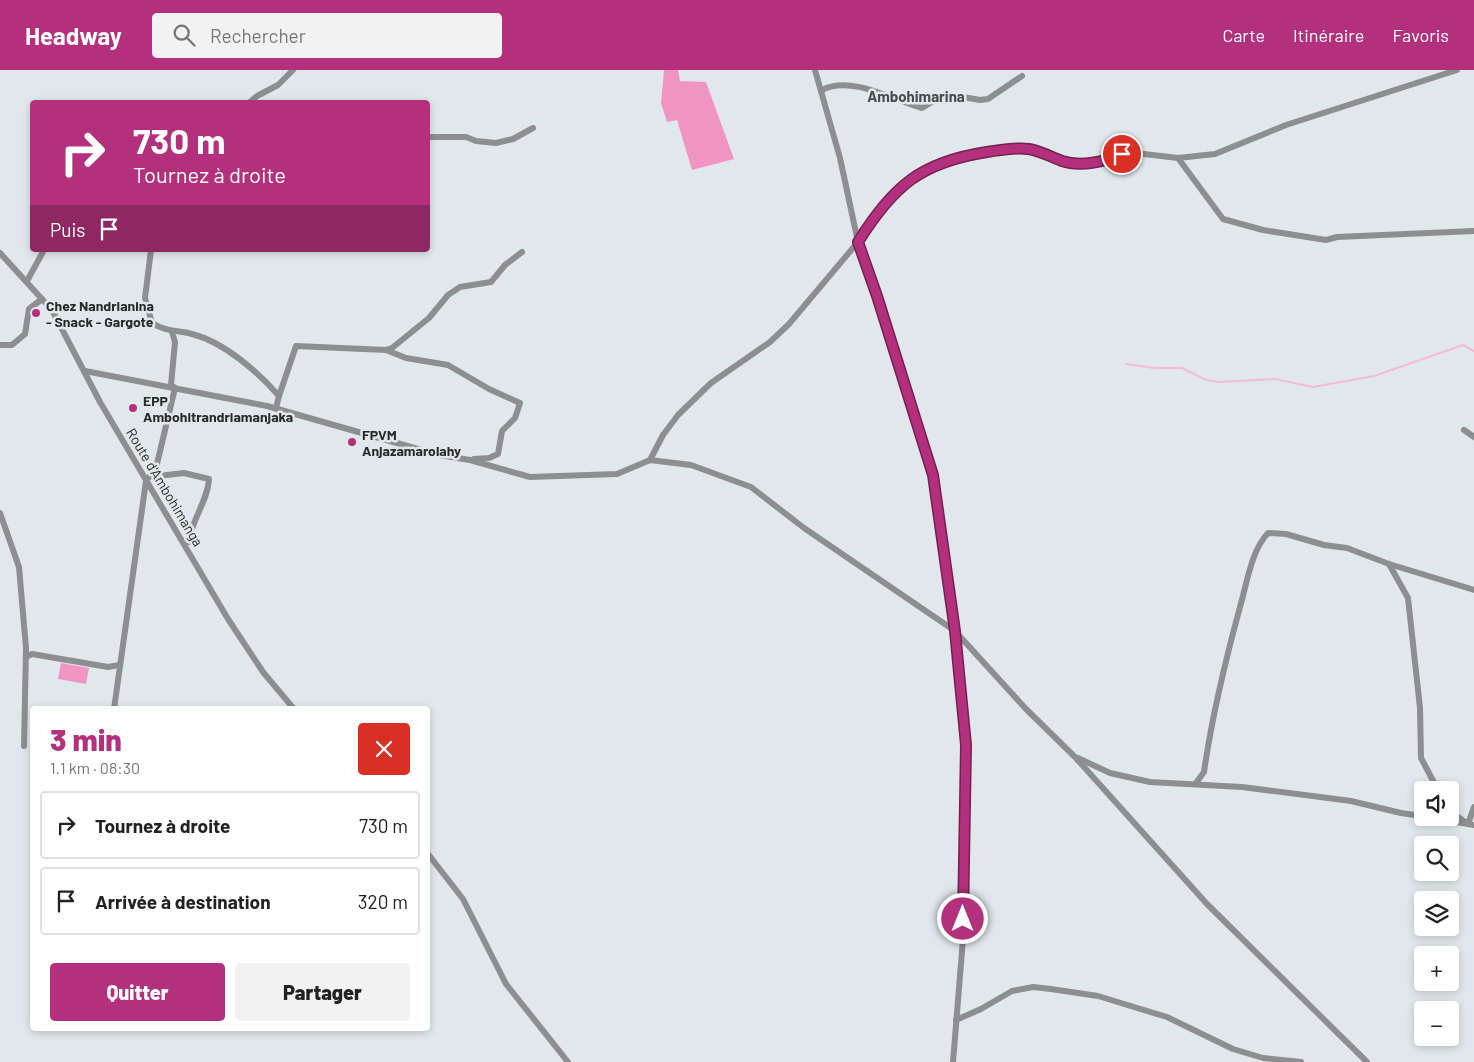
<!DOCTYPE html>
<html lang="fr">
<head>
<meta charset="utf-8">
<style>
	body { margin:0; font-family:Barlow,sans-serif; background:#f2f2f2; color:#222; height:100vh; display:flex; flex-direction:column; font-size:19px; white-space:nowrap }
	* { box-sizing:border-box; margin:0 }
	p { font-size:16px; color:#767676 }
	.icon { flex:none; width:28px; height:28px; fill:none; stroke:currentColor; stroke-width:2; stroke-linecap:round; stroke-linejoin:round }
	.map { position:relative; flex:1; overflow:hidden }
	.panel { position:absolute; left:30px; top:636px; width:400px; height:325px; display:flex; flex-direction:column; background:#fff; border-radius:5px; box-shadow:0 2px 8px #0003 }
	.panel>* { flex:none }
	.top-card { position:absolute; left:30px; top:30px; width:400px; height:152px; border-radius:5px; box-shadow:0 2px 8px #0003; background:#b3317c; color:#fff; overflow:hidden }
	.tools { position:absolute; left:1414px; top:711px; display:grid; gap:10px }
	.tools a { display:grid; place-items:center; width:45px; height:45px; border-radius:5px; background:#fff; box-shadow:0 2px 8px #0003; font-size:25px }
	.pin { position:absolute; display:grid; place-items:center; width:42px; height:42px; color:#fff; margin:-21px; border:2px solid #fff; border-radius:50%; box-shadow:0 1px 5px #0007 }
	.me { position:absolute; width:55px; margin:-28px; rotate:0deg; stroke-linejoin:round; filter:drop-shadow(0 0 4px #0008) }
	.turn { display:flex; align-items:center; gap:18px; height:105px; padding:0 20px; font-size:22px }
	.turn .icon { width:65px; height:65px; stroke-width:2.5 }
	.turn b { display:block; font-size:35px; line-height:42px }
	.then { display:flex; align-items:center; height:48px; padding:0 20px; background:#0003; gap:10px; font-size:19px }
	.round { display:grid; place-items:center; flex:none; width:52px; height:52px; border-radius:5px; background:#f2f2f2 }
	.summary { display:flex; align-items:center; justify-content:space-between; height:85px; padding:0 20px }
	h1 { font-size:30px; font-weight:800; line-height:38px; color:#b3317c }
	.button { display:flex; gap:10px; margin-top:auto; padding:10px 20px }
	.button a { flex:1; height:58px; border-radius:5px; background:#b3317c; color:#fff; font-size:20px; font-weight:800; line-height:58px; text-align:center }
	.button a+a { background:#f2f2f2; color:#222 }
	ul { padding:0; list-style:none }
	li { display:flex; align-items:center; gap:15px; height:68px; margin:0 10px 8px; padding:0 10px; border:2px solid #e0e0e0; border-radius:5px }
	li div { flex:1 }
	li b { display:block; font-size:19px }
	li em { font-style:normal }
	header { display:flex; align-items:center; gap:30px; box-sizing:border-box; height:70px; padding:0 25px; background:#b3317c; color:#fff }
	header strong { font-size:24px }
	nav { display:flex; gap:28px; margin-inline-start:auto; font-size:18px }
	.search { width:350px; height:45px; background:#f2f2f2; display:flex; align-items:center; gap:12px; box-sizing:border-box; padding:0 18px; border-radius:5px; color:#767676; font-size:19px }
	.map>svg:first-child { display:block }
	.green { fill:#f095c1 }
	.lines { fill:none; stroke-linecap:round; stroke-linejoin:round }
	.stream { stroke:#f4bbd5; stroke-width:2 }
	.minor { stroke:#8c8e90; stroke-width:6 }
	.route-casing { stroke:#742051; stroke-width:12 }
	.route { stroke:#b3317c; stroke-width:9 }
	.poi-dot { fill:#b3317c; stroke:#e1e8eb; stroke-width:2 }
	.labels { text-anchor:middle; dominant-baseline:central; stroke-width:5; stroke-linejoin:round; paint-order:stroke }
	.poi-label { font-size:14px; font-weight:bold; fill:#27292a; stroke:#e1e8eb; text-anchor:start }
	.street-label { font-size:14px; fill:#27292a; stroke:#e1e8eb }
	.neighbourhood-label { font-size:15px; font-weight:bold; fill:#464c4e; stroke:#e1e8eb }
</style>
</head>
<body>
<header>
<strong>Headway</strong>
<div class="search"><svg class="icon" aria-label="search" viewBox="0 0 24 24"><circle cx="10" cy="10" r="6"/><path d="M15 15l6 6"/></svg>Rechercher</div>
<nav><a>Carte</a><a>Itinéraire</a><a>Favoris</a></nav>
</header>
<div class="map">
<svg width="1474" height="992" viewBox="0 0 1474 992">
	<rect width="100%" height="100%" fill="#e1e8eb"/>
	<g class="green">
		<path d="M664,0H678L680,11L706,12L734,89L692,100L677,50L667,52L661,33Z"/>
		<path d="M61,593L89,598L86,614L58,609Z"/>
	</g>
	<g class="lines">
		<path class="stream" d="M1126,294L1154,298H1182L1204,309L1217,312L1275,309L1313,317L1374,306L1463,275L1474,281"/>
		<g class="minor">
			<path d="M815,0L840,88L858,172L877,226L933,405L955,561L966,675L963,869L953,992"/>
			<path d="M822,20C852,5 893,30 922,38L945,24L980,30L988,29L1022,6"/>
			<path d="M250,32L257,26L278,15L293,0"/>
			<path d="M428,67H466L476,71L496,73L513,69L533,58"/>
			<path d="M1178,88L1223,149L1263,160L1326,170L1337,167L1474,161"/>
			<path d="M151,180L145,228L152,253C166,262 177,260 192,264C224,272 258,302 279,326L276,338"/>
			<path d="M0,183L52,240L100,332L228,549L263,602L294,639"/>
			<path d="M27,211L44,180"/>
			<path d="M0,275H12L25,264L29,239L42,229"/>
			<path d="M386,280L406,288L448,295L489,319L520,333L515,348L502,361L498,384L489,388L474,389"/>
			<path d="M85,301L267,336L439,385L470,390L530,407L617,404L650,390L691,395L751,417L804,458L955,561L1026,639L1075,687L1207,834L1367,992"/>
			<path d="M279,326L296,276L386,280L392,278L429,248L448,225L460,217L491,212L505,195L522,182"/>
			<path d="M1464,360L1474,367"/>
			<path d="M650,390L663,365L678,345L711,313L770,272L789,254L858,172L880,139L913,107L926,99L976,84L1016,78L1041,82L1064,92L1075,94L1111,89L1127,82L1178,88L1215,84L1286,55L1457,0"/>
			<path d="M150,407L184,403L209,409C208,431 191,450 189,472"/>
			<path d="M0,443L19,497L26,578L24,676"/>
			<path d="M1389,494L1474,520"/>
			<path d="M26,587L32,584L108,597L119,595"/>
			<path d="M114,639L146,411L156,398L175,318L171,315L175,272L172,262"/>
			<path d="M1078,688L1110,703L1150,712L1242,717L1351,731L1401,743L1422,746"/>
			<path d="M1196,713L1204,702C1212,646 1225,592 1240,537C1247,513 1251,481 1268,463L1286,464L1324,475L1347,478L1389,494L1408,528L1420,638L1421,688L1438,720"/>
			<path d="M1450,738L1455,745L1468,754L1474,737"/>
			<path d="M1434,748L1474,755"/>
			<path d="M428,784L463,829L506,914L568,992"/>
			<path d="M956,950L981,939L1012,921L1033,917L1051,919L1098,926L1167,947L1233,979L1263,988L1301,992"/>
		</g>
	</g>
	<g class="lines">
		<defs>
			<path id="route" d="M963,849L966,675L955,561L933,405L877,226L858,172C893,116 921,92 987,82C1001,80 1015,77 1029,79C1041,81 1051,87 1062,91C1080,97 1105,92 1122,84"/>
		</defs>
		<use href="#route" class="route-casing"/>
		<use href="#route" class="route"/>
	</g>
	<g class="poi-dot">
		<circle cx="36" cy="243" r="5"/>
		<circle cx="133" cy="338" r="5"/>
		<circle cx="352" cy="372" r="5"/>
	</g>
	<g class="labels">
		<g class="poi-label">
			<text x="46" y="235">Chez Nandrianina<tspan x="46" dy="16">- Snack - Gargote</tspan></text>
			<text x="143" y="330">EPP<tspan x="143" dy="16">Ambohitrandriamanjaka</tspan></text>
			<text x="362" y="364">FPVM<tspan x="362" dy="16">Anjazamarolahy</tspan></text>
		</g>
		<g class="street-label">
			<text transform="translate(165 417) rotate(59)">Route d'Ambohimanga</text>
		</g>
		<g class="neighbourhood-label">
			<text x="916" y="26">Ambohimarina</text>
		</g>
	</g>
</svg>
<div class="tools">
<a><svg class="icon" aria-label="sound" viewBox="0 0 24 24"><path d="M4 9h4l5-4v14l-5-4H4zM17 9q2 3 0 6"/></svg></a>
<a><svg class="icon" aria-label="search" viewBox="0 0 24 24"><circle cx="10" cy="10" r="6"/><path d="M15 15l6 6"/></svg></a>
<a><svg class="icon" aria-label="layers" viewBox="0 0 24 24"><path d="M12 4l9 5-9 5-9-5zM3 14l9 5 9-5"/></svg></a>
<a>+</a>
<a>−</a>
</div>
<div class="pin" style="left:1122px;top:84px;background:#d93025"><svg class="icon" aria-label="arrive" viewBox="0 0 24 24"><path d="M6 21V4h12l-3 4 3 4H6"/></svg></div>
<svg class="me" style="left:963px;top:849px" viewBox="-20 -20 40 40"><circle r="17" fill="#b3317c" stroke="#fff" stroke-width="3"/><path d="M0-11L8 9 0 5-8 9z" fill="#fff"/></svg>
<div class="top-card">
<div class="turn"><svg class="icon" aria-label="right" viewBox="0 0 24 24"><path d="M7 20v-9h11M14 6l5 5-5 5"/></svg><div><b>730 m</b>Tournez à droite</div></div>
<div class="then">Puis<svg class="icon" aria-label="arrive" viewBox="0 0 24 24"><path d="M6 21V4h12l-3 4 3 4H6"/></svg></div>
</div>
<section class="panel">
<div class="summary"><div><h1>3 min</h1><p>1.1 km · 08:30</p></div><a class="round" style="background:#d93025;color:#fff"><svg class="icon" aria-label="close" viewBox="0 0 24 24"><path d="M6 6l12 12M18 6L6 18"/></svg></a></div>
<ul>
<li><svg class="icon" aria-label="right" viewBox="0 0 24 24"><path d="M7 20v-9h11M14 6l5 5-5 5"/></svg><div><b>Tournez à droite</b></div><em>730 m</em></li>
<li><svg class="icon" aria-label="arrive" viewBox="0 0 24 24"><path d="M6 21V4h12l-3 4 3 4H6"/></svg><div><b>Arrivée à destination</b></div><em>320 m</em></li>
</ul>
<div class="button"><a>Quitter</a><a>Partager</a></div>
</section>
</div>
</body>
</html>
